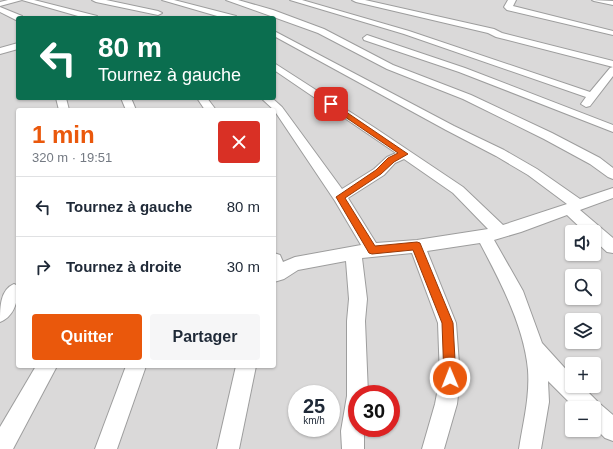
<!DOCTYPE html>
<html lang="fr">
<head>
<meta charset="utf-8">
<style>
	body { margin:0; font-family:Helvetica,sans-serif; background:#f6f6f7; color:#1f2937; height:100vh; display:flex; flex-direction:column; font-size:15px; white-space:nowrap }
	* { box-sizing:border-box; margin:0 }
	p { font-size:13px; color:#747a83 }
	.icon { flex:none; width:22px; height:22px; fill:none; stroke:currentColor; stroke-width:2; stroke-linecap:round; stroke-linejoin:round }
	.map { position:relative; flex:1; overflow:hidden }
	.details { position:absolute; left:16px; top:108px; width:260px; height:260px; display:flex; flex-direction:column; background:#fff; border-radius:4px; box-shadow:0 1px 3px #0004 }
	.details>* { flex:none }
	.hud { position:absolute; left:16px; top:16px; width:260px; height:84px; border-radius:4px; box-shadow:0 1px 3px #0004; background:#0b6e4f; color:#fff; overflow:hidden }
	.fabs { position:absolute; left:565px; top:225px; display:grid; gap:8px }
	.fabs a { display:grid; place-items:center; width:36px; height:36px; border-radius:4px; background:#fff; box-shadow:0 1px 3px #0004; font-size:20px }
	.speed { position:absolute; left:288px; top:385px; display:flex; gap:8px; font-size:20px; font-weight:700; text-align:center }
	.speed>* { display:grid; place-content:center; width:52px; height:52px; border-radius:50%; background:#fff; box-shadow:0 1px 3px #0004; line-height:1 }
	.speed small { font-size:10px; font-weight:400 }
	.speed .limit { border:6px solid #d22; background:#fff; color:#111 }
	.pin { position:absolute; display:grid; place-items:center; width:34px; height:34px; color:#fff; margin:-17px; border-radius:8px; box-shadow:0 2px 6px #0006 }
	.me { position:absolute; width:44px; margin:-22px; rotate:359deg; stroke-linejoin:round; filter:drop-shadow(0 0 3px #0008) }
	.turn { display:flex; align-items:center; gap:14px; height:84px; padding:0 16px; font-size:18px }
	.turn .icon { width:52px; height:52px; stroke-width:2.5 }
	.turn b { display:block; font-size:28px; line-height:34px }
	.round { display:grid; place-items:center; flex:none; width:42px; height:42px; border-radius:4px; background:#f6f6f7 }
	.headline { display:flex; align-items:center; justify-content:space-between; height:68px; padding:0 16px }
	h1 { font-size:24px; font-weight:700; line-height:30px; color:#ea580c }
	.cta { display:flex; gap:8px; margin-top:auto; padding:8px 16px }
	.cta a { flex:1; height:46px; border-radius:4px; background:#ea580c; color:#fff; font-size:16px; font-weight:700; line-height:46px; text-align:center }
	.cta a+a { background:#f6f6f7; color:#1f2937 }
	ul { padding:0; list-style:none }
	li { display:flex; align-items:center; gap:12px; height:60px; padding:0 16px; border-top:1px solid #e0e1e3 }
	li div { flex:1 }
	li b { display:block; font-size:15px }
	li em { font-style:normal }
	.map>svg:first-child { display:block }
	.residential { fill:#dad9d9; fill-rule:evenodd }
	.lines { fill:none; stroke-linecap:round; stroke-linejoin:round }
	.minor-casing { stroke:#9d9d9d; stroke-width:2 }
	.minor { fill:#fff; fill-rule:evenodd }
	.route { fill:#ea580c; stroke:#983908 }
</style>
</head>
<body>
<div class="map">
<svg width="613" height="449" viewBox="0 0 613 449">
	<rect width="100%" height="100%" fill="#eceae3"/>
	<path class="residential" d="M0,0H613V449H0ZM18,18H274V98H18ZM18,110H274V366H18ZM572,232H594V254H572ZM572,276H594V298H572ZM572,320H594V342H572ZM572,364H594V386H572ZM297,394H331V428H297ZM357,394H391V428H357ZM572,408H594V430H572Z"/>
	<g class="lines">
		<defs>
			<g id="minor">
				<path d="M8,0H22L0,6V2Z"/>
				<path d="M22,0H34L97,16L98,18H85Z"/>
				<path d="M92,0H106L158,11L162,13L158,15L96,2Z"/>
				<path d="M162,0H174L236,16L237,18H224Z"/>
				<path d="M226,0H238L273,10L324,29L393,65L471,95L552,133L600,158L613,168V179L608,177L590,164L544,139L463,99L387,69L318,33Z"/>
				<path d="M290,0H302L409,31L590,92L610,68L613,67V76L590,106L586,107L581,104L586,97L404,34Z"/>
				<path d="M352,0H365L494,29L502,33L613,61V67L496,37L488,33L356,2Z"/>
				<path d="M508,0H516L513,6L613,31V35L507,10L504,7Z"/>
				<path d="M592,0L613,1V5L594,1Z"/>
				<path d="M0,7L22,16L23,18L16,20L0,12Z"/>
				<path d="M274,31L454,126L504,150L537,169L580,199L613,188V198L580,210L613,238V253L607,252L594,240V232H585L567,215L521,232L494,240L523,291L542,343L572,376V386H582L599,403L613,415V441L605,438L594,427V408H575L548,381L549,402L541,449H519C523,423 530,397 528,370C524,326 500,281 480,243L427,251L456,323L460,378L457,404L444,449H422L435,404L440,378L438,323L412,253L362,258L367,299L365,321L368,394H357V428H364V449H342L341,431L347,396V321L349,299L346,261L298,270L284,279L274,282V253L280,255L283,262L295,257L361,245L335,201L274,110L261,98H272L282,107L342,189L374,169L387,157L396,153L274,70V63L375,128L463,187L503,225L567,204L528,175L496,156L446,130L274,36ZM404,159L453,193L488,229L417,240L376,243L348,198L384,175L395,163Z"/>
				<path d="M367,35L465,68L613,125V132L459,72L364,40L363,38Z"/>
				<path d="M18,43V49L0,54V48Z"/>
				<path d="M56,98H66L69,110H59Z"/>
				<path d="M121,98H131L136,110H126Z"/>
				<path d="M197,98H207L216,110H205Z"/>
				<path d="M14,284L18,286C18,300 15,316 0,322C0,307 0,290 14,284Z"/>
				<path d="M36,366H57L13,449H0V427Z"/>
				<path d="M126,366H146L117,449H95Z"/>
				<path d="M236,366H256L239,449H217Z"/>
			</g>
		</defs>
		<use href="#minor" class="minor-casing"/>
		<use href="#minor" class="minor"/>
	</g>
	<path class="route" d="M329,103H333L408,154L394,162L381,174L345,198L375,246L417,242L420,243L453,323L456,378L454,382L450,384L445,382L444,378L442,323L413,250L372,254L369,253L336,197L376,170L388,158L398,153L329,106Z"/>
</svg>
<div class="fabs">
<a><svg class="icon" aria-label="sound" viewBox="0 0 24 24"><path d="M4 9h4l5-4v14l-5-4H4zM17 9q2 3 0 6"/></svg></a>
<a><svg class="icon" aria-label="search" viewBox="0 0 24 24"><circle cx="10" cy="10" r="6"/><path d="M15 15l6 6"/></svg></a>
<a><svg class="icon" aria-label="layers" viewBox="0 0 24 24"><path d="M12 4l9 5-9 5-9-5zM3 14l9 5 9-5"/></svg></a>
<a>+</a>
<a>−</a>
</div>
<div class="speed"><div>25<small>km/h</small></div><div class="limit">30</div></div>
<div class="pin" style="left:331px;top:104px;background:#d93025"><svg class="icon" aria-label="arrive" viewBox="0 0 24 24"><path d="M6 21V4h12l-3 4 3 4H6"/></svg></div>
<svg class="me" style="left:450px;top:378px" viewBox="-20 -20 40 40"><circle r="17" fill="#ea580c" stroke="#fff" stroke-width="3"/><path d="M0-11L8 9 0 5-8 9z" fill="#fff"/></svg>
<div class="hud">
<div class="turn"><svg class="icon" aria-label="left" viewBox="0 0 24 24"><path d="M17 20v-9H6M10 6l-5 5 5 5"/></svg><div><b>80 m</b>Tournez à gauche</div></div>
</div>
<section class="details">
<div class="headline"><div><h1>1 min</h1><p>320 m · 19:51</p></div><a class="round" style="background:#d93025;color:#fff"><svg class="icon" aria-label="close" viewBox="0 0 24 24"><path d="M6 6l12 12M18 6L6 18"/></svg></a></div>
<ul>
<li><svg class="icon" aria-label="left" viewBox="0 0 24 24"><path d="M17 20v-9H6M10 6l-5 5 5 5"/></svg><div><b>Tournez à gauche</b></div><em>80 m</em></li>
<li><svg class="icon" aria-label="right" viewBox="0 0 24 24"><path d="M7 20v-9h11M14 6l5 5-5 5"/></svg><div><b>Tournez à droite</b></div><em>30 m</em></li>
</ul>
<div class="cta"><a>Quitter</a><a>Partager</a></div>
</section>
</div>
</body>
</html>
